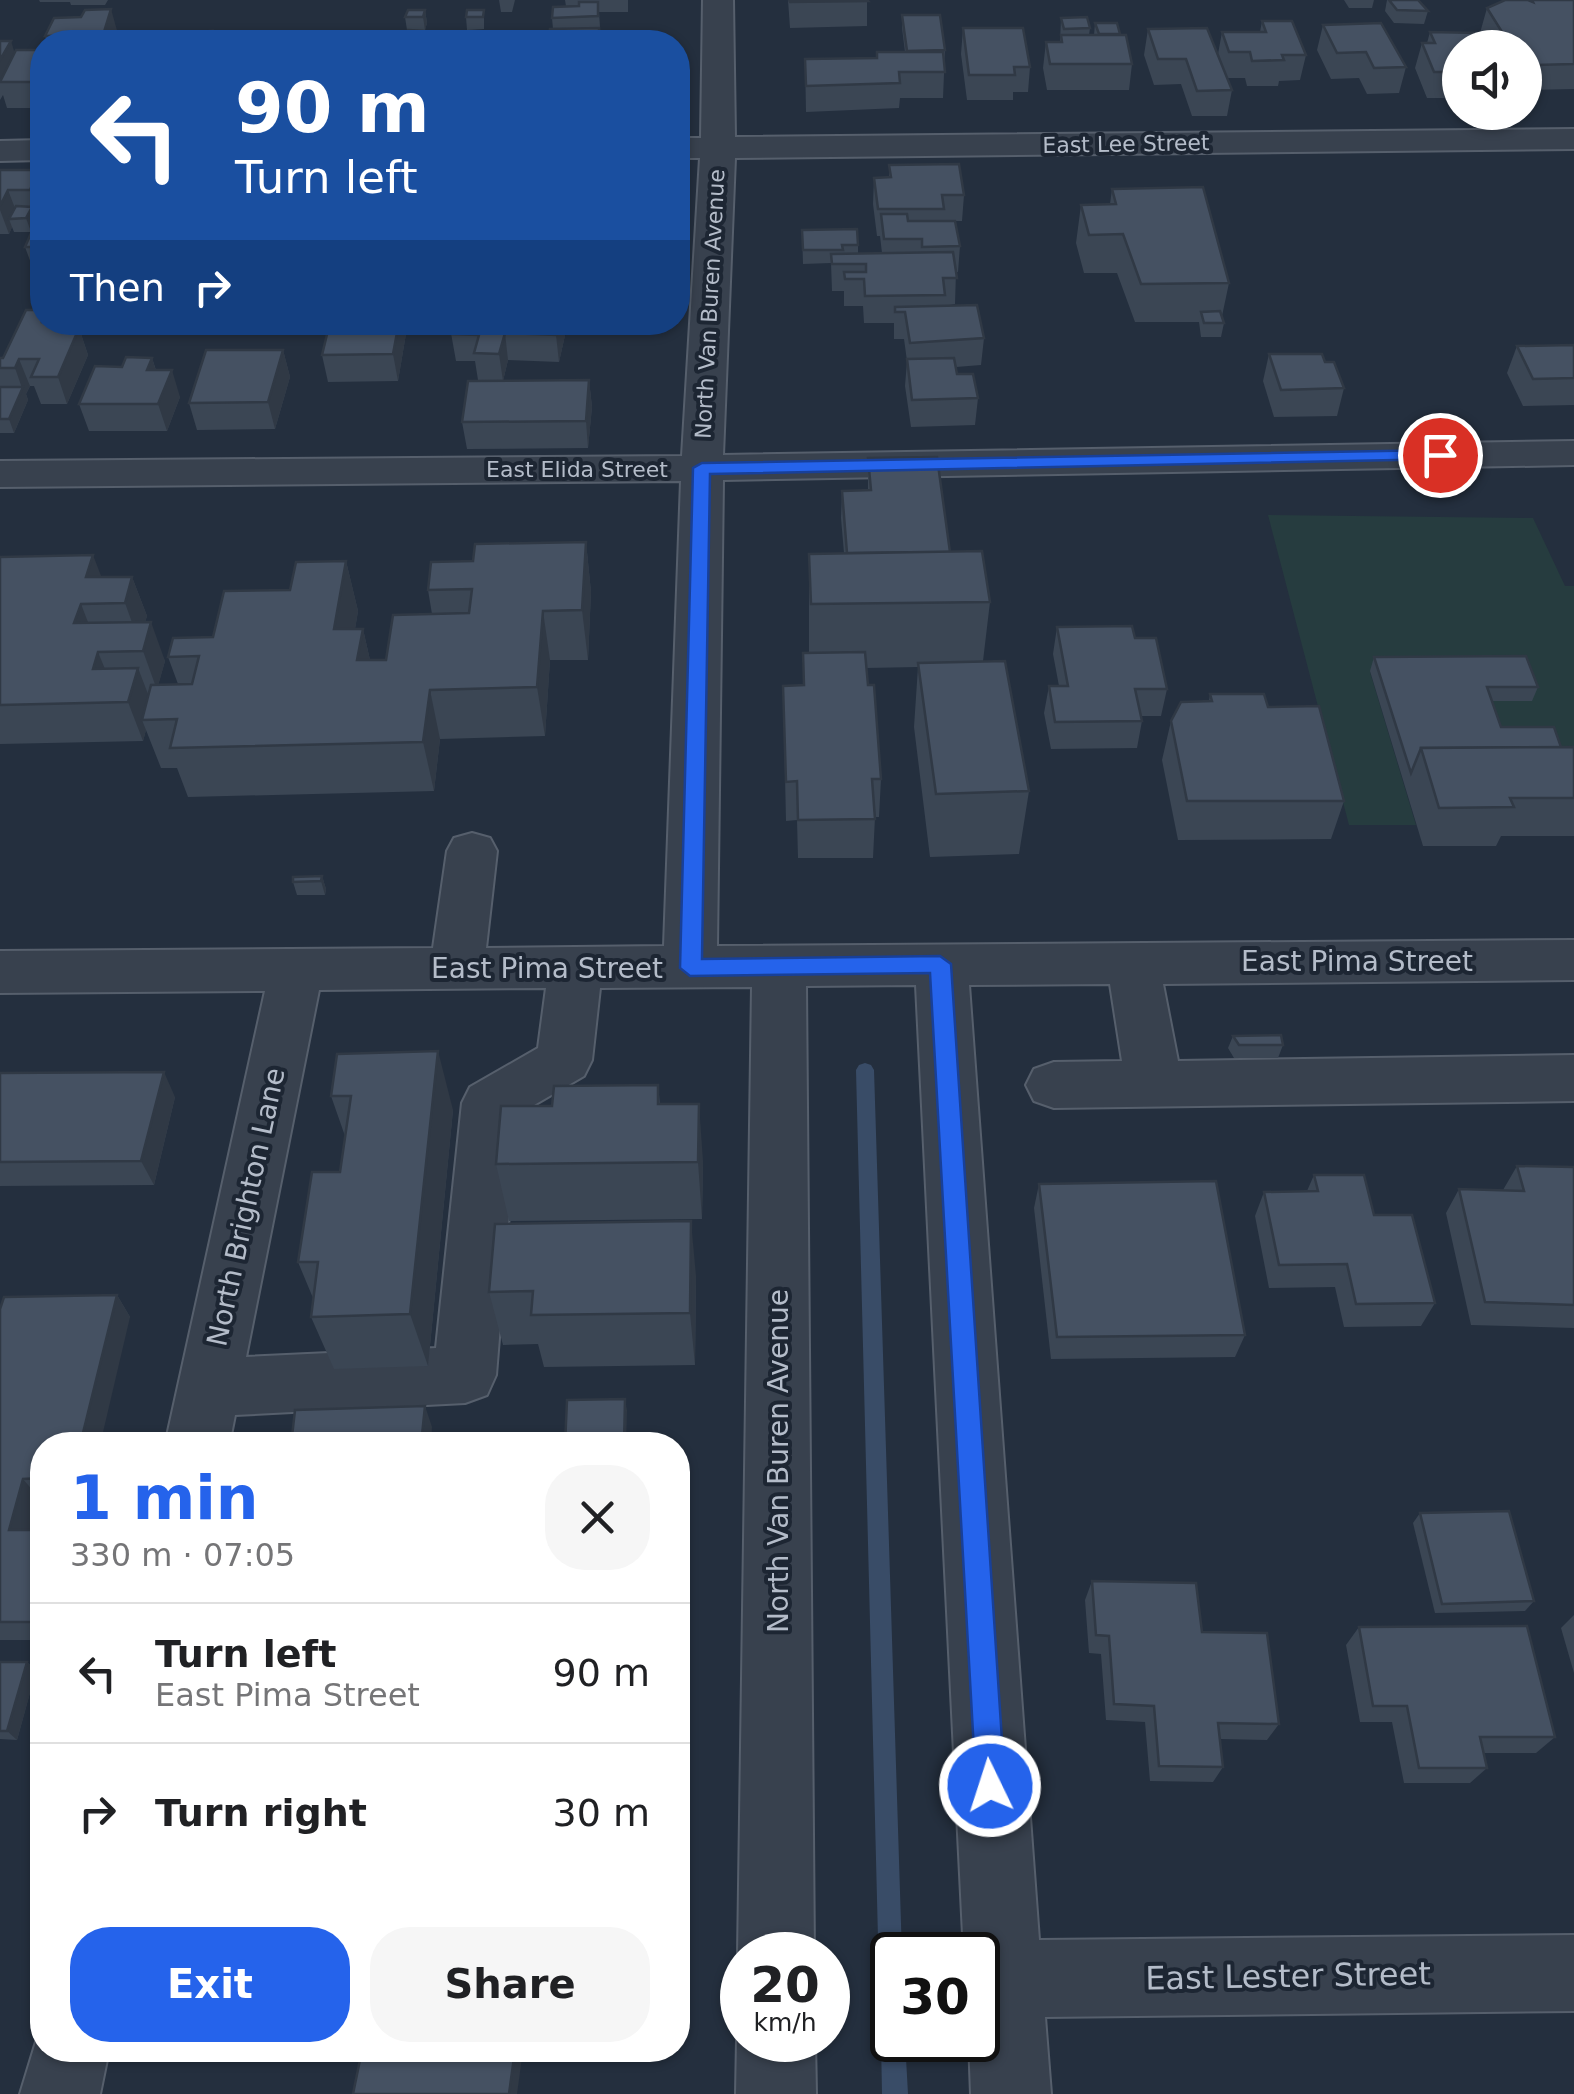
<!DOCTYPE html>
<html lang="en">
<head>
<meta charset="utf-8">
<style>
	body { margin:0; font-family:"DejaVu Sans",sans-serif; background:#f6f6f6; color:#202124; height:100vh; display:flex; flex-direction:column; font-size:38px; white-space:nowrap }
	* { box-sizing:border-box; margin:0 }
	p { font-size:32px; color:#757577 }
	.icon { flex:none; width:55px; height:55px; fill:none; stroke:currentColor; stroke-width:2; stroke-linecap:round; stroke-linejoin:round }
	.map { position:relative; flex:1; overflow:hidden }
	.drawer { position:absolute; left:30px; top:1432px; width:660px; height:630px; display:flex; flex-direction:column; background:#fff; border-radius:40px; box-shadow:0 2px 8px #0004 }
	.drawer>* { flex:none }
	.top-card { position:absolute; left:30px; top:30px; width:660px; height:305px; border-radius:40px; box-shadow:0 2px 8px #0004; background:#1a4fa0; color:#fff; overflow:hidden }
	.fabs { position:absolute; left:1442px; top:30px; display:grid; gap:20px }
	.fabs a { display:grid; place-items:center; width:100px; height:100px; border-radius:50%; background:#fff; box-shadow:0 2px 8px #0004; font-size:50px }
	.speed { position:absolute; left:720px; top:1932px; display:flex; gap:20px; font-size:50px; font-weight:700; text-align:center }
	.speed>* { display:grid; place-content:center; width:130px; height:130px; border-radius:50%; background:#fff; box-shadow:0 2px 8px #0004; line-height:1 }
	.speed small { font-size:25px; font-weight:400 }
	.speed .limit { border:5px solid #111; border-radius:15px; background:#fff; color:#111 }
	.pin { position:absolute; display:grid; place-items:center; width:85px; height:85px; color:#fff; margin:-42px; border:5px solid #fff; border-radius:50%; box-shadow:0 2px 10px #0007 }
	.me { position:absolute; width:110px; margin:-55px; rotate:356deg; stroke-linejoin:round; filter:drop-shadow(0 0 8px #0008) }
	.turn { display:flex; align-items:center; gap:35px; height:210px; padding:0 40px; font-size:45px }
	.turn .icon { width:130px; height:130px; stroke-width:2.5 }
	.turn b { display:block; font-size:70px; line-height:85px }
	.then { display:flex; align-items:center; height:95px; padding:0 40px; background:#0003; gap:20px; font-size:38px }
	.round { display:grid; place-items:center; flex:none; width:105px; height:105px; border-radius:40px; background:#f6f6f6 }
	.head { display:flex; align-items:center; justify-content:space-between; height:170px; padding:0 40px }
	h1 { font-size:60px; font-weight:800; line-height:75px; color:#2563eb }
	.cta { display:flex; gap:20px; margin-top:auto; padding:20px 40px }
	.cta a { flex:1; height:115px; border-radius:40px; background:#2563eb; color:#fff; font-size:40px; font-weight:800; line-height:115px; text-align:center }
	.cta a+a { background:#f6f6f6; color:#202124 }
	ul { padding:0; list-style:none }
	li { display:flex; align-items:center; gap:30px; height:140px; padding:0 40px; border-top:2px solid #e0e0e0 }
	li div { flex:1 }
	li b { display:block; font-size:38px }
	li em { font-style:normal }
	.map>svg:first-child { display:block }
	.green { fill:#263c3f }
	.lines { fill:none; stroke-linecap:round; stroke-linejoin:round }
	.stream { fill:#394c67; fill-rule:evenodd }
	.minor-casing { stroke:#565f6c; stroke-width:4 }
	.minor { fill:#38414e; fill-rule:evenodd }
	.wall { fill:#3b4654 }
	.shaded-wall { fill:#303945 }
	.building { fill:#455162; stroke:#303945; stroke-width:2.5 }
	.route { fill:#2563eb; stroke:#184099; stroke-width:2.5 }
	.labels { text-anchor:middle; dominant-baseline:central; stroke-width:8; stroke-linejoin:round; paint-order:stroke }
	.far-street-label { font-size:22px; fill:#b4bcc9; stroke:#1d2633 }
	.street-label { font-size:28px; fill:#b4bcc9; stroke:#1d2633 }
	.near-street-label { font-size:32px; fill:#b4bcc9; stroke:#1d2633 }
</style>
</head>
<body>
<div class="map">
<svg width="1574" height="2094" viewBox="0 0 1574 2094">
	<rect width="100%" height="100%" fill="#242f3e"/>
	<path class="green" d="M1268,515L1533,518L1565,586H1574V795L1495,740L1370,672L1416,825H1349Z"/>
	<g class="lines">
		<path class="stream" d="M865,1063L871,1065L874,1070L902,1955H892V2040H905L908,2094H882L881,2040L884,2031L890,2029L883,2026L880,2017L856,1070L859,1065Z"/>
		<defs>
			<g id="minor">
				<path d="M703,0H733L735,137L1574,129V149L735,158L723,455L1574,441V465L723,480L717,946L1574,940V980L1163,984L1178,1061L1574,1055V1101L1054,1108L1034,1101L1026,1085L1034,1069L1054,1062L1122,1061L1110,984L969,985L1039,1940L1574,1935V2011L1045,2017L1051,2094H971L969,2040H978V1955H964L916,985L806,986L814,1955H742V1966L738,1955L752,987L600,988L592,1060L584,1076L517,1115L496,1375L487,1395L465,1403L235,1415L229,1445H165L265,991L0,993V951L433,948L447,851L454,838L472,833L490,838L497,851L486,948L664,946L681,481L0,487V461L682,456L700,158H678V138H701ZM546,988L538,1048L470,1087L462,1103L436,1348L246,1357L319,990Z"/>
				<path d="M42,140V160L0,161V141Z"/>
				<path d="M42,2022V2050H109L100,2094H20Z"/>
				<path d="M742,2027V2040H815L816,2094H736L737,2040Z"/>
			</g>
		</defs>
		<use href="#minor" class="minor-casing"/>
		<use href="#minor" class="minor"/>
	</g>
	<g class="wall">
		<path d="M39,0H108L105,5H71L70,2H40Z"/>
		<path d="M499,0H515L512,12H501Z"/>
		<path d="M565,0H628V12H599L601,42H548L553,29L552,18L566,6Z"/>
		<path d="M788,0H867V26L790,28Z"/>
		<path d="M1344,0H1374L1372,8H1349Z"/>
		<path d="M1387,0H1418L1428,11L1424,24L1394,23L1385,11Z"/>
		<path d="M1505,0H1574V89L1527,90L1525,87V48H1489L1480,33L1487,8Z"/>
		<path d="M425,10L427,23L425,30H407L405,17Z"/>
		<path d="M484,10V29L467,30L466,17Z"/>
		<path d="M902,15L945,50L943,98H900L899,108L806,112L805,59L876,58L905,52L902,28Z"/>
		<path d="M1061,18L1090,28L1089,35H1094L1095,23L1120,35L1132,64L1129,90H1047L1043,68L1046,42H1060Z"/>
		<path d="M1262,21L1306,55L1300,80L1279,81L1278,86H1247L1245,78H1227L1232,90L1227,116H1192L1181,84L1154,85L1144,55L1148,29L1218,54L1222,32H1260Z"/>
		<path d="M1323,25L1406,67L1399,93L1367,94L1359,78L1331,79L1317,50Z"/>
		<path d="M963,28L1030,67L1028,92H1013V100H967L961,54Z"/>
		<path d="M1430,32L1460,48V98H1427L1415,68L1422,43H1427Z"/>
		<path d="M118,34L116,42H47L45,36Z"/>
		<path d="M0,41L15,53L42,50V108H7L3,95L0,100Z"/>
		<path d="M889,165L964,195L962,221H955L960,246L958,272H956L955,304L945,306L984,338L981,365L956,367L957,374L978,398L975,425L911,427L905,386L907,361L904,339H894V323H864L863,306H844V291H832L831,263L803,264L802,230L858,245V253H882L880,236H877L873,204L874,178L889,177Z"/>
		<path d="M0,170L42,179V276V274H35L25,247L39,216H35L36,220L31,232H14L12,227L9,234H0Z"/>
		<path d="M1112,189L1229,283L1222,316L1224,323L1221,337H1201L1199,322H1135L1117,273H1084L1076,243L1081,205L1110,204Z"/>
		<path d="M77,322L88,355L67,404H41L34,386H30L26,394L28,400L14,433H0V358H3Z"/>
		<path d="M408,322L398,381L328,382L322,355Z"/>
		<path d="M449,322H568L559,362L508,360L503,381L589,380L592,407L588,448L467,449L462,422L501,381L478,380L475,361H456Z"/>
		<path d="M1574,345V405L1523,406L1507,373L1517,346Z"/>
		<path d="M283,350L290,377L275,429L197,430L189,403Z"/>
		<path d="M1269,354L1344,388L1337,416L1274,417L1263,381Z"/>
		<path d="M152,358L156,370L180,397L167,431H89L79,404L122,367Z"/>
		<path d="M868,458L950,552L990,602L983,661L1029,791L1019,854L930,857L914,727L918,667L866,668L881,779L879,817H875L873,858H798L797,820L786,821L783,686L803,685V653H809V554L844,553L841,518L842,491L868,490Z"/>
		<path d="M586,542L591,592L588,660H550L545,736L440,739L434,791L188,797L177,768H161L146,730L143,741L0,744V557L102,577H132L147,616L145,622L165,661L158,685L178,684L168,657L213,637L290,590L346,561L358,611L355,629H363L370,660H386L432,614L428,590L473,561Z"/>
		<path d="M1057,627L1135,638L1167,689L1161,716H1141L1142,721L1137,748L1051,749L1044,713L1049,686H1059L1053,654Z"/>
		<path d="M1374,657L1538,687L1532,701H1492L1501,727L1561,747H1574V836H1501L1496,846H1423L1370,671Z"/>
		<path d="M1210,694L1268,707L1344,801L1331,839L1178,840L1162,760L1171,721L1209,701Z"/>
		<path d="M322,876L326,889L325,895H297L293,882Z"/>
		<path d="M1233,1036L1283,1045L1278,1058H1234L1228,1048Z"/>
		<path d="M337,1054L453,1110L428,1366L334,1369L311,1317L313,1298L298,1262L340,1172L345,1136L331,1096Z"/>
		<path d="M0,1073L175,1097L154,1185L0,1186Z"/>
		<path d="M658,1085L660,1104L703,1161L702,1219L509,1221L496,1164L552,1106Z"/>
		<path d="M1517,1166L1574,1167V1328L1471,1325L1446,1213L1459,1189L1503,1190Z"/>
		<path d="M1314,1175L1374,1215L1435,1303L1421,1326L1344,1327L1335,1287L1269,1288L1255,1216L1264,1192L1307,1191Z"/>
		<path d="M1039,1184L1245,1335L1235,1357L1051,1359L1034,1208Z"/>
		<path d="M696,1276L695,1365L544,1367L538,1344L503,1345L489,1292Z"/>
		<path d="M117,1295L130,1317L42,1445V1499H40L31,1530H42V1640H0V1309Z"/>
		<path d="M1420,1513L1534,1601L1525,1611L1435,1613L1413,1523Z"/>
		<path d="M1092,1581L1202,1632L1279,1724L1267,1740L1220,1739L1223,1767L1213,1782L1150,1781L1145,1722L1106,1720L1101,1654L1089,1653L1085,1600Z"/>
		<path d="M1574,1615V1673L1561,1628Z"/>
		<path d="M1359,1627L1555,1737L1536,1753H1484L1487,1768L1470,1783H1404L1392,1722H1360L1346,1645Z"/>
		<path d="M0,1662H27L36,1671L17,1740L0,1739Z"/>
	</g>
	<g class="shaded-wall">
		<path d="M111,9L118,34L116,42H106L103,35Z"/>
		<path d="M425,10L427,23L425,30L423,17Z"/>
		<path d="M11,41L19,67L0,82V60Z"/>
		<path d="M39,170L42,179V208L39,216L30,190Z"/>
		<path d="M8,190L18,216L9,219L12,227L9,234L0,210V206Z"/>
		<path d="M32,207L36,220L31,232L26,218Z"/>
		<path d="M69,322H77L88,355L67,404L58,377Z"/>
		<path d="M399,322H408L398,381L393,354Z"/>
		<path d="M559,322H568L559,362L556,335Z"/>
		<path d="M505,333L508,360L503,381L499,354Z"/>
		<path d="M283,350L290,377L275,429L268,402Z"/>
		<path d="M152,358L160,384L147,370Z"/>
		<path d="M19,359L30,386L26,394L28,400L14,433L9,419L22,388L15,368Z"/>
		<path d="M172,370L180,397L167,431L158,404Z"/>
		<path d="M589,380L592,407L588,448L586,421Z"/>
		<path d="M586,542L591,592L588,660L582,610Z"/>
		<path d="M93,555L108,594L86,577Z"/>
		<path d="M346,561L358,611L347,678L334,629Z"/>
		<path d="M132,577L147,616L139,642L125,603Z"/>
		<path d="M81,604L96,643L74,623Z"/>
		<path d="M543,611L550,660L545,736L537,687Z"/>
		<path d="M151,622L165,661L157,690L143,651Z"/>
		<path d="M363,629L374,678L357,660Z"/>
		<path d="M98,652L114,691L93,669Z"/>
		<path d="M138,668L153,707L142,720L146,730L143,741L128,702Z"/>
		<path d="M430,690L440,739L434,791L423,742Z"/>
		<path d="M322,876L326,889L325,895L321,881Z"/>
		<path d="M438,1051L453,1110L428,1366L410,1314Z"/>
		<path d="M164,1072L175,1097L154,1185L141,1161Z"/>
		<path d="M699,1104L703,1161L702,1219L698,1162Z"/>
		<path d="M691,1221L696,1276L695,1365L690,1313Z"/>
		<path d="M117,1295L130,1317L100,1445H80Z"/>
		<path d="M625,1399L627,1410L626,1445H624Z"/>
		<path d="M425,1406L432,1427L431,1445H421Z"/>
		<path d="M23,1479L40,1499L26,1549L9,1530Z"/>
		<path d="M27,1662L36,1671L17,1740L7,1731Z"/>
		<path d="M515,2050H523L517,2094H509Z"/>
	</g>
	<g class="building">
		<path d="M789,0H867L868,1L790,2Z"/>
		<path d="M1389,0H1418L1428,11L1397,10Z"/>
		<path d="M1505,0H1528L1533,2L1532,0H1574V64L1535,65L1528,54H1525V48H1512L1487,8Z"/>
		<path d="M579,2H598V16L552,18L553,7L579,6Z"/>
		<path d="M111,9L103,35L45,36L54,18L81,17L85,10Z"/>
		<path d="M408,10H425L423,17H405Z"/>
		<path d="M467,10H484L483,17H466Z"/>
		<path d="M902,15H940L945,50L907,51Z"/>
		<path d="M1087,17L1090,28L1064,29L1061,18Z"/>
		<path d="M1262,21H1292L1306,55H1282L1284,60L1252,61L1250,52H1229L1222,32H1266Z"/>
		<path d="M1095,23H1117L1120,34H1099Z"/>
		<path d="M1381,23L1406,67L1374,68L1366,52L1337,53L1323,25Z"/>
		<path d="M599,28V42H548L550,29Z"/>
		<path d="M963,28H1023L1030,67H1014L1015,75H969Z"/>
		<path d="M1207,28L1232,90L1197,91L1186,59H1158L1148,29Z"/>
		<path d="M408,30L424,31L422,38H472L471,42H404Z"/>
		<path d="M212,31L208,40H193L197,32Z"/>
		<path d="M1430,32L1478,33L1485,48H1460V72H1434L1422,43H1435Z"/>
		<path d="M1061,35H1126L1132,64H1050L1046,42H1062Z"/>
		<path d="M308,39H373L372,42H307Z"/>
		<path d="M0,41H11L0,60Z"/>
		<path d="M16,50H42V82H0Z"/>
		<path d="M877,52H943L945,72H899L900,83L806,86L805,59L877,58Z"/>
		<path d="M959,164L964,195H942L944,209H878L874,178L891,177L889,165Z"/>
		<path d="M0,170H39L30,190H8L0,206Z"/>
		<path d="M1203,187L1229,283L1141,284L1123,234L1089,235L1081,205L1116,204L1112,189Z"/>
		<path d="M16,206L32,207L26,218L9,219Z"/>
		<path d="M42,208V256H36L40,247H25Z"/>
		<path d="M881,214H907L908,221H955L960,246L922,247V239H884Z"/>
		<path d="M857,229L858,245H842L843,250H803L802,230Z"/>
		<path d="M953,252L957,278H943L945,295L865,296L864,279H845L844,272H866V264H832L831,254Z"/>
		<path d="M977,305L984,338L910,343L905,312H895V307Z"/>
		<path d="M26,310H42V322H74L71,328H79L58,377H31L39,359H19L15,368H0V358H3Z"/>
		<path d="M1220,311L1224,323H1204L1201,312Z"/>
		<path d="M330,322H399L393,354L322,355Z"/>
		<path d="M455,322H559L556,335L505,333L499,354L474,353L479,335L452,334Z"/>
		<path d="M1574,345V378L1533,379L1517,346Z"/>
		<path d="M206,350H283L268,402L189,403Z"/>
		<path d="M1269,354H1322L1325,362H1334L1344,388L1281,390Z"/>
		<path d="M126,357L152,358L147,370H172L158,404H79L95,366L122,367Z"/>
		<path d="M954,358L957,374H973L978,398L912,400L907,359Z"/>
		<path d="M589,380L586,421L462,422L468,381Z"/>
		<path d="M0,387H23L9,419H0Z"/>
		<path d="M937,457L950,552L847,553L842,491L871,490L868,458Z"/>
		<path d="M586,542L582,610L543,611L537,687L430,690L423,742L170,748L177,719L142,720L151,685L192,684L199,656L168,657L173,638L213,637L224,591L290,590L296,562L346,561L334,629H363L357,660H386L393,615L469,613L472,589L428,590L431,562L473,561L475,544Z"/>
		<path d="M982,551L990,602L811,604L809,554Z"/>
		<path d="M93,555L86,577H132L125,603L81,604L74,623L151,622L143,651L98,652L93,669L138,668L128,702L0,705V557Z"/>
		<path d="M1132,626L1135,638H1156L1167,689H1135L1142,721L1055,722L1049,686H1068L1057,627Z"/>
		<path d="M865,652L868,685H874L881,779H872L875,819L798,820L797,781L786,782L783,686L804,685L803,653Z"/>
		<path d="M1526,656L1538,687H1487L1501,727H1554L1561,747L1421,748L1411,773L1374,657Z"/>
		<path d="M1005,661L1029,791L936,794L918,663Z"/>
		<path d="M1210,694H1264L1268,707L1319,706L1344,801H1187L1171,721L1181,702L1212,701Z"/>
		<path d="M1574,747V798H1510L1514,807L1439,808L1421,748Z"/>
		<path d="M322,876L321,881L293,882V877Z"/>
		<path d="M1281,1035L1283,1045H1239L1233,1036Z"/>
		<path d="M438,1051L410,1314L311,1317L318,1262H298L312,1172H340L351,1096H331L337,1054Z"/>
		<path d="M164,1072L141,1161L0,1162V1073Z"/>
		<path d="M658,1085V1104H699L698,1162L496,1164L501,1106H552L554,1086Z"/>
		<path d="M1517,1166L1574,1167V1305L1485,1302L1459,1189L1524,1191Z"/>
		<path d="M1314,1175H1364L1374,1215H1412L1435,1303L1356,1304L1347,1264L1279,1265L1264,1192L1318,1191Z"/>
		<path d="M1216,1181L1245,1335L1057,1337L1039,1184Z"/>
		<path d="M691,1221L690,1313L531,1315L533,1291L489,1292L495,1224Z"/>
		<path d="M117,1295L80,1445H42V1478L23,1479L9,1530H42V1622H0V1309L4,1297Z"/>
		<path d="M625,1399L624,1445H565L567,1400Z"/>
		<path d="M425,1406L421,1445H291L295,1410Z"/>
		<path d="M1509,1511L1534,1601L1442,1604L1420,1513Z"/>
		<path d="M1092,1581L1196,1583L1202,1632L1267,1633L1279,1724L1218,1723L1223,1767L1159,1766L1154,1706L1114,1704L1109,1636L1096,1635Z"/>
		<path d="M1527,1626L1555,1737H1480L1487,1768H1419L1407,1706H1373L1359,1627Z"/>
		<path d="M0,1662H27L7,1731H0Z"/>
		<path d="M362,2050H515L509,2094H353Z"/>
	</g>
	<path class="route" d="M1440,450L1446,452V459L710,474L702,959L940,956L951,964L1005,1786L1001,1797L990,1801L980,1797L976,1786L930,973L690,976L680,968L693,468L702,463Z"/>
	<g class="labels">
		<g class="far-street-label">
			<text transform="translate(1126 144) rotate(-1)">East Lee Street</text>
			<text transform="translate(710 304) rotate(-87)">North Van Buren Avenue</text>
			<text x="577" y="469">East Elida Street</text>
		</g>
		<g class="street-label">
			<text x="1357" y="961">East Pima Street</text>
			<text x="547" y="968">East Pima Street</text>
			<text transform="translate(246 1207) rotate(-78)">North Brighton Lane</text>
			<text transform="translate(778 1461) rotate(-90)">North Van Buren Avenue</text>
		</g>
		<g class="near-street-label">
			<text transform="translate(1288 1976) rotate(-1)">East Lester Street</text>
		</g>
	</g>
</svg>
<div class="fabs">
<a><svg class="icon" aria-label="sound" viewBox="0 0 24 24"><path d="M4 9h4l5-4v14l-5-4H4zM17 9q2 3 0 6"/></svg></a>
</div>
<div class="speed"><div>20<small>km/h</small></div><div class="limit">30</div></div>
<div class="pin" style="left:1440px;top:455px;background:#d93025"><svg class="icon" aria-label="arrive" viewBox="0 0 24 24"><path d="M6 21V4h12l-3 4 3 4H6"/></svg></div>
<svg class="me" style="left:990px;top:1786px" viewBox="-20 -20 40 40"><circle r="17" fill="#2563eb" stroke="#fff" stroke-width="3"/><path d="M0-11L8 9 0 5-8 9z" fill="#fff"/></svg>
<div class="top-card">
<div class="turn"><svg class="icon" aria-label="left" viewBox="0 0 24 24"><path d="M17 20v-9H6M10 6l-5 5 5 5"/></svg><div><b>90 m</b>Turn left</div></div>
<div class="then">Then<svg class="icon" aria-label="right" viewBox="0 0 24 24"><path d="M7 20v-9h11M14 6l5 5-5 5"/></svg></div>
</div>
<section class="drawer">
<div class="head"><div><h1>1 min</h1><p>330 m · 07:05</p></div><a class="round"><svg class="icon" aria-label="close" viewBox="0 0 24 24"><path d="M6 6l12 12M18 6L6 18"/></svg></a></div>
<ul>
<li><svg class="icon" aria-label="left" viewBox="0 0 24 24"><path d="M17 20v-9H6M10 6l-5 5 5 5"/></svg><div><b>Turn left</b><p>East Pima Street</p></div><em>90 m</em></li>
<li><svg class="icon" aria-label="right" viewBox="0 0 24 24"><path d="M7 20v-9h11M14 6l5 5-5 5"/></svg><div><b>Turn right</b></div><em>30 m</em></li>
</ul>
<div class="cta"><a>Exit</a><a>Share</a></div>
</section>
</div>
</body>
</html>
